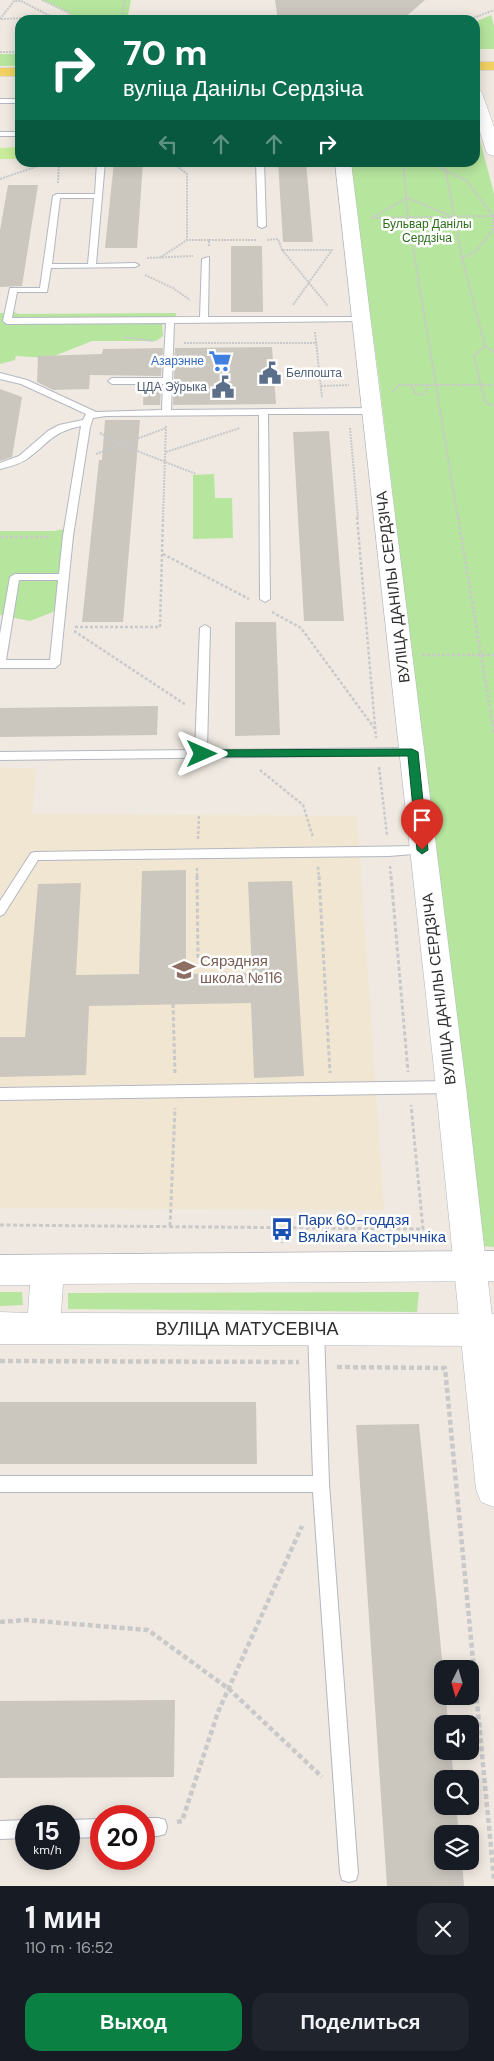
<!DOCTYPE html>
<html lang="ru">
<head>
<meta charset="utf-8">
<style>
	body { margin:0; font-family:"DM Sans",sans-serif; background:#20242c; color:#f1f3f6; height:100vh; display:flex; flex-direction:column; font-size:19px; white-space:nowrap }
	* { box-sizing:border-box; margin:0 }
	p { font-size:16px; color:#9ea1a6 }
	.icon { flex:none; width:28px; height:28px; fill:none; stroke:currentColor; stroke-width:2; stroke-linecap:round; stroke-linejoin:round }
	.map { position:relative; height:1886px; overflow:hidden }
	.drawer { display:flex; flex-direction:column; background:#171b24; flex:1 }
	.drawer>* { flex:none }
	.guide { position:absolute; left:15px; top:15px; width:465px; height:152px; border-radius:15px; box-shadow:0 2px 12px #0003; background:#0b6e4f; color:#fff; overflow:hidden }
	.needle { width:32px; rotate:185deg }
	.tools { position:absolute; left:434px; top:1660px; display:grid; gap:10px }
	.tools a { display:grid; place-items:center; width:45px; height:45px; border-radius:10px; background:#171b24; box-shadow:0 2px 12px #0003; font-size:25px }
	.speed { position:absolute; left:15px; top:1805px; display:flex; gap:10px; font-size:25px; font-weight:700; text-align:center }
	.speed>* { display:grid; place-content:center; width:65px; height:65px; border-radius:50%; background:#171b24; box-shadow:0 2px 12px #0003; line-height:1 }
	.speed small { font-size:12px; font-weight:400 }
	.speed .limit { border:8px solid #d22; background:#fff; color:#111 }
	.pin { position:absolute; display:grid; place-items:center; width:42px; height:42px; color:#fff; margin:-51px -21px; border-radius:50% 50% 50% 0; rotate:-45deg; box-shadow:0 0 5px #0007 }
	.pin .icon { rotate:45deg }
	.me { position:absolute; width:55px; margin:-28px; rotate:90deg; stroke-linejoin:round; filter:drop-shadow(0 0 4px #0008) }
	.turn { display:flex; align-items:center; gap:18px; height:105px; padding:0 25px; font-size:22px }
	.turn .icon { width:65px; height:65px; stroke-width:2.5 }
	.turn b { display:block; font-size:35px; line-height:42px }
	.lanes { display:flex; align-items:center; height:48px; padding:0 25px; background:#0003; justify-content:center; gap:25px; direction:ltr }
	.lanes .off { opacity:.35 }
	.round { display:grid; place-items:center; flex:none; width:52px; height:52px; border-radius:15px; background:#20242c }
	.head { display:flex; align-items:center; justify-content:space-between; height:85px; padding:0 25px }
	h1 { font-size:30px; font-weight:700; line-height:38px }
	.button { display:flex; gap:10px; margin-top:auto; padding:10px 25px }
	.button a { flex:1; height:58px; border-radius:15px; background:#0b8043; color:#fff; font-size:20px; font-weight:700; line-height:58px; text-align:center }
	.button a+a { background:#20242c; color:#f1f3f6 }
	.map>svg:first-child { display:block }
	.education { fill:#f0e6d1 }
	.green { fill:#b6e59e }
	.pitch { fill:#c9ec9a }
	.building { fill:#cbc7bf }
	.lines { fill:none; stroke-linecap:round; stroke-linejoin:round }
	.service-casing { stroke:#b4b7c1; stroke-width:2 }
	.tertiary-casing { stroke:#b4b7c1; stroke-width:1 }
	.secondary-casing { stroke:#b4b7c1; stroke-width:1 }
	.primary-casing { stroke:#c9c9c9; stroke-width:1 }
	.path-far3 { stroke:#c9c9c9; stroke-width:2; stroke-dasharray:2 1; stroke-linecap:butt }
	.path-far2 { stroke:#c9c9c9; stroke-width:2.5; stroke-dasharray:3 2; stroke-linecap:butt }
	.path-far1 { stroke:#c9c9c9; stroke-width:3; stroke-dasharray:4 2.5; stroke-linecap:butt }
	.path { stroke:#c9c9c9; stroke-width:4.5; stroke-dasharray:5 3; stroke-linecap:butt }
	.service { fill:#fff; fill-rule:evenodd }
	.tertiary { fill:#fff; fill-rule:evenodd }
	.secondary { fill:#fff; fill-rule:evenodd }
	.primary { fill:#f2d163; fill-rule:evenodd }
	.route { fill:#0b8043; stroke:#07532c }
	.labels { text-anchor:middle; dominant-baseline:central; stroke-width:5; stroke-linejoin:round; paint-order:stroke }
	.far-park-label { font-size:12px; fill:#2c6e1b; stroke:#fff }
	.far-shop-label { font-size:12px; fill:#366cbe; stroke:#fff; text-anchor:end }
	.far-service-label { font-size:12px; fill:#4e5e75; stroke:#fff; text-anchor:start }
	.street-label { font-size:15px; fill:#2e2e2e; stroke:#fff }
	.education-label { font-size:15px; fill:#785e54; stroke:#fff; text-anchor:start }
	.transit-label { font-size:15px; fill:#164399; stroke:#fff; text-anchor:start }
	.near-street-label { font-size:18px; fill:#2e2e2e; stroke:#fff }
</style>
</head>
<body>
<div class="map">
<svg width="494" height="1886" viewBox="0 0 494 1886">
	<rect width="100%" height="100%" fill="#efe9e1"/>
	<path class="education" d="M0,768H36L32,814L357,816L384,1210L0,1208Z"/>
	<g class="green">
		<path d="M43,0H131L127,20H76L70,13Z"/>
		<path d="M491,15L494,27V49H475V22Z"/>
		<rect x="0" y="54" width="20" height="12"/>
		<path d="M475,121L494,194V1247L482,1246L379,379L349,163L475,162Z"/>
		<path d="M14,312L18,314L176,313L175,322L162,323L163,336L156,341H92L49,358L16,356L15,360L0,364V313Z"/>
		<path d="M214,474L215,498H232L233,538L193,539V475Z"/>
		<path d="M75,527L67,589L53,612L30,621L0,615V531H54Z"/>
		<path d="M0,1292H22L23,1305L0,1306Z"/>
		<path d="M419,1292L417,1312L68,1309V1293Z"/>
	</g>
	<path class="pitch" d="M20,147V159H0V148Z"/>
	<g class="building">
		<path d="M275,0H425L402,20H278Z"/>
		<path d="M114,162H143L137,248H105Z"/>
		<path d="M278,162H306L313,242H283Z"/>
		<path d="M8,185H38L22,286L0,287V230Z"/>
		<path d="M231,246H262L263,312H231Z"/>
		<path d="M272,347L276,404L173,405L175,348Z"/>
		<path d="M163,348L161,376L90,375L89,389L53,390L37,382L38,356L102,354L103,349Z"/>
		<path d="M144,386H161L160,405H143Z"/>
		<path d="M0,389L22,397L12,457L0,461Z"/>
		<path d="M105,420H140L123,622H82L99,460H102Z"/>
		<path d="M329,431L344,621H304L293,432Z"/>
		<path d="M235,622H276L280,735L235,736Z"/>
		<path d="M158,706L157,735L0,737V708Z"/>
		<path d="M186,870V974L252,973L248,882L292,881L304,1076L254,1078L251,1003L89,1006L86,1075L0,1077V1037H25L38,884L81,883L76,975L139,974L142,871Z"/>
		<path d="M0,1402H256L257,1464H0Z"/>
		<path d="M419,1424L443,1669L442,1696H446L448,1724H442V1751H451L454,1779H442V1806H456L459,1834H442V1861H462L464,1886H387L356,1425Z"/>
		<path d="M175,1700L174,1777L0,1778V1701Z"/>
	</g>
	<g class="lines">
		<defs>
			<g id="service">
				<rect x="0" y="99" width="20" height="4"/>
				<rect x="0" y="132" width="20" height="4"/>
				<path d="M97,162H105L96,264L135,263L139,265L135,267L51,268L47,292H17L12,318L200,317L202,259L209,257L208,317H362L366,319L362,321L174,323L171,410L372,408L376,411L372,414H268L270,599L265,602L260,599L259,415L106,416L93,418L90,427L73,536L60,664L55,668H0V634L10,577L15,574H59L63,536L81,426C52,432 49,443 27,459C20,464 8,467 0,469V463L19,456L48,431L59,425L83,420L86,414L21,384L0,379V373L27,380L96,412L162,410L163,384H112L108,381L112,378H163L166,323L7,324L3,321L10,288H40L53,196L57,194H95ZM60,198H94L88,264H52ZM19,580H58L50,660H6Z"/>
				<path d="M256,162H264L266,226L262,228L258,226Z"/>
				<path d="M205,625L210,628L207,750L413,748L419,752L417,755L0,760V752L195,750L200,628Z"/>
				<path d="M422,846L426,847L428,850L426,853L389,856L38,860L4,914L0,916V901L31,853L35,852Z"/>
				<path d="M451,1081L456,1083L458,1087L456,1091L451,1093L0,1100V1088Z"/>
				<path d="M316,1323L321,1325L324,1330L329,1484L358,1873L356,1880L349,1882L342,1880L340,1873L313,1492H0V1476H313L308,1330L311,1325Z"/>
				<path d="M144,1818H158L165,1820L167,1827L165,1834L158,1836H144Z"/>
				<path d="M101,1819V1837L69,1838V1820Z"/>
				<path d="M26,1820V1838L0,1839V1821Z"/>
			</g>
			<g id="tertiary">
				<path d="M475,89L480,90L482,93L494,127V156L488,154L486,151L475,116Z"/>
				<path d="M335,162H351L466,1087L494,1334V1507L481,1502L476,1489L436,1087Z"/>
			</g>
			<path id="secondary" d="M494,1251V1281L63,1284L61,1313L494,1314V1346L0,1344V1312L28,1313L30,1285H0V1255Z"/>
			<g id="primary">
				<rect x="475" y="62" width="19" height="8"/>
				<rect x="0" y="68" width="20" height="8"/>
			</g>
		</defs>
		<use href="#service" class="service-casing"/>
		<use href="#tertiary" class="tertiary-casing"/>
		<use href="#secondary" class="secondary-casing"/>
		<use href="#primary" class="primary-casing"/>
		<g class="path-far3">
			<path d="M42,0L69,13L74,20"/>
			<path d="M0,19L14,1H21L58,20"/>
			<path d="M1,19L49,17"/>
			<path d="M121,20L125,0"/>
			<path d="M468,20L494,10"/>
			<path d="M0,52H20"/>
			<path d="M172,162L187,174V240"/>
			<path d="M403,162L408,217L458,518"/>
			<path d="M428,162L467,181L493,216V230L475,252L462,258"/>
			<path d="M444,162L462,258L485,346L494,352"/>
			<path d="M0,179L50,162"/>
			<path d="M58,183L59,162"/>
			<path d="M373,217L407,198L451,216"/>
			<path d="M370,218L494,216"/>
			<path d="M209,240H256"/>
			<path d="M267,240L278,239L282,250H332L293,305"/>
			<path d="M282,250L328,306"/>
			<path d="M161,257L187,240H209V247"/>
			<path d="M147,258L193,256"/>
			<path d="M145,275L173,288L190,300"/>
			<path d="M315,332L322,398"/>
			<path d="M124,337L153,341"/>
			<path d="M184,343H317"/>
			<path d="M485,346L474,356L485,402L494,406"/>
			<path d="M411,385H427"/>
			<path d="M321,386L349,385"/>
			<path d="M392,392L399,385H411L415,393L421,395L426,392L427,385H494"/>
			<path d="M350,428L358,518"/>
			<path d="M100,433L122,445L196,474"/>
			<path d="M166,452L240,428"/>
			<path d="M96,454L166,428"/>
			<path d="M163,518L166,426"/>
		</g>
		<g class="path-far2">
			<path d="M357,517L376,738"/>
			<path d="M458,517L494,733"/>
			<path d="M0,537H51"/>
			<path d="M163,554L249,599"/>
			<path d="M272,612L301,628L375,729"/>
			<path d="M75,627H160L163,517"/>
			<path d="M74,631L186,705"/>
			<path d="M422,655H494"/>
			<path d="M379,767L387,835"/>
			<path d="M260,770L303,805L313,837"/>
			<path d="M198,839L199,815"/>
			<path d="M390,866L391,878"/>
			<path d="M318,867L319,878"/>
			<path d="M197,868V878"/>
		</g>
		<g class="path-far1">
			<path d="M197,876L198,960"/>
			<path d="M319,876L330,1073"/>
			<path d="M391,876L408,1072"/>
			<path d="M173,1004L175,1074"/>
			<path d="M0,1225L423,1229L411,1105"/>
			<path d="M170,1226L175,1108"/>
			<path d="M282,1229V1243"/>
		</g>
		<g class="path">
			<path d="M0,1361L299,1362"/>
			<path d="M337,1367L445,1368L494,1879"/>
			<path d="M0,1622L25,1620L148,1630L229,1689L322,1777"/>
			<path d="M177,1822L182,1821L218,1712L302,1526"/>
		</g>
		<use href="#service" class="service"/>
		<use href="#tertiary" class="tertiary"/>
		<use href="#secondary" class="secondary"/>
		<use href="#primary" class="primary"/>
	</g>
	<path class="route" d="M412,749L418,752L428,850L422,854L417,850L408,756L202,757L196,754L202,750Z"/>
	<defs>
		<symbol id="supermarket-bare" viewBox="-9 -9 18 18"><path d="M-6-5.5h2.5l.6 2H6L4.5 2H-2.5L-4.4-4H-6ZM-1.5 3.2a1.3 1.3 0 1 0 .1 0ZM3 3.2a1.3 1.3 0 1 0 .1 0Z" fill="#3f7fe0" stroke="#fff" stroke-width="2.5" paint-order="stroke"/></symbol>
		<symbol id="civic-bare" viewBox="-9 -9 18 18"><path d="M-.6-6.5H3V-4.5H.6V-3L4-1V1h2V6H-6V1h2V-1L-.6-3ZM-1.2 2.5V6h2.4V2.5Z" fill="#5c6f8a" stroke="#fff" stroke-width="2.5" paint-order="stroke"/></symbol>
		<symbol id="school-bare" viewBox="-9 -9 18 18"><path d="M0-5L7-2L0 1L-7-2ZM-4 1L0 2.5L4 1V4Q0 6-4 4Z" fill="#8d6e63" stroke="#fff" stroke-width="2.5" paint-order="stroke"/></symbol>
		<symbol id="bus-bare" viewBox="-9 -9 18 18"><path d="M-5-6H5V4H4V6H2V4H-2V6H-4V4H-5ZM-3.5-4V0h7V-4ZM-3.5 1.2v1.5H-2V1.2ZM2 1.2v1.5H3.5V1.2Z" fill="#1a4fb4" stroke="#fff" stroke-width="2.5" paint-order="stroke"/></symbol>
	</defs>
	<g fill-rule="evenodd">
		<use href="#supermarket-bare" x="204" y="345" width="32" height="32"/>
		<use href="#civic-bare" x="254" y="357" width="32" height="32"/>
		<use href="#civic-bare" x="207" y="371" width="32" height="32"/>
		<use href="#school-bare" x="168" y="954" width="32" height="32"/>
		<use href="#bus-bare" x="266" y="1213" width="32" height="32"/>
	</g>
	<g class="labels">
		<g class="far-park-label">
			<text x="427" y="224">Бульвар Данілы<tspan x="427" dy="14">Сердзіча</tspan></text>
		</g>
		<g class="far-shop-label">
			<text x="204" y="361">Азарэнне</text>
		</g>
		<g class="far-service-label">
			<text x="286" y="373">Белпошта</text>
			<text x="207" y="387" text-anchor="end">ЦДА Эўрыка</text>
		</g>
		<g class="street-label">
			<text transform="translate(393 587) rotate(-97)">ВУЛІЦА ДАНІЛЫ СЕРДЗІЧА</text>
			<text transform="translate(439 989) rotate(-97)">ВУЛІЦА ДАНІЛЫ СЕРДЗІЧА</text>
		</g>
		<g class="education-label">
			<text x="200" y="961">Сярэдняя<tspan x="200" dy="17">школа №116</tspan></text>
		</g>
		<g class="transit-label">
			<text x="298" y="1220">Парк 60-годдзя<tspan x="298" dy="17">Вялікага Кастрычніка</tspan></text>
		</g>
		<g class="near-street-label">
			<text x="247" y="1329">ВУЛІЦА МАТУСЕВІЧА</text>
		</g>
	</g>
</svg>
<div class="tools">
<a><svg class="needle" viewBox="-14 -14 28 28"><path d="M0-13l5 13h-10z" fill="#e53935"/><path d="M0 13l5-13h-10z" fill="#9ea1a6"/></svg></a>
<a><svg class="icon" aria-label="sound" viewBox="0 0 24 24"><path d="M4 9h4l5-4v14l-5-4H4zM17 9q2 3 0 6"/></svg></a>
<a><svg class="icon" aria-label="search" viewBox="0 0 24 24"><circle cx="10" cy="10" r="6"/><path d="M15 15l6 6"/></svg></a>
<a><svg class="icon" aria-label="layers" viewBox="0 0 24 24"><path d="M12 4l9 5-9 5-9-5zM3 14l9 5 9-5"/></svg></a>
</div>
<div class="speed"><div>15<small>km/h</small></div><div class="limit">20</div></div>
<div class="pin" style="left:422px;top:850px;background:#d93025"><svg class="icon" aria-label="arrive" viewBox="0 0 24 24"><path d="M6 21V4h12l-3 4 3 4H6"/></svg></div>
<svg class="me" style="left:202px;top:754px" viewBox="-20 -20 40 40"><path d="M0-17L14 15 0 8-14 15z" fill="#0b8043" stroke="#fff" stroke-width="4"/></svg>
<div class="guide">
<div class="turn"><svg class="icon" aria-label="right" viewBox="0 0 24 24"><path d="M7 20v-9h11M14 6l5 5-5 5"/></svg><div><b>70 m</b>вуліца Данілы Сердзіча</div></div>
<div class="lanes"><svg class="icon off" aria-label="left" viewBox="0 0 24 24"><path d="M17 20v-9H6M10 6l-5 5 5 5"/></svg><svg class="icon off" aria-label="ahead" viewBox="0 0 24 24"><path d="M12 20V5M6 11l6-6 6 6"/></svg><svg class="icon off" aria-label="ahead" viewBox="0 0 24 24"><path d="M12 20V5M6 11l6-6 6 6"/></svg><svg class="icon" aria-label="right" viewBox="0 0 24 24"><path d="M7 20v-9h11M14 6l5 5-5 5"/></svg></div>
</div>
</div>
<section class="drawer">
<div class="head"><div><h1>1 мин</h1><p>110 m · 16:52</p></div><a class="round"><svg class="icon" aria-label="close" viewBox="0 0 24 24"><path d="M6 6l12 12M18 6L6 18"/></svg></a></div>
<div class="button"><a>Выход</a><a>Поделиться</a></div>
</section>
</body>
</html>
